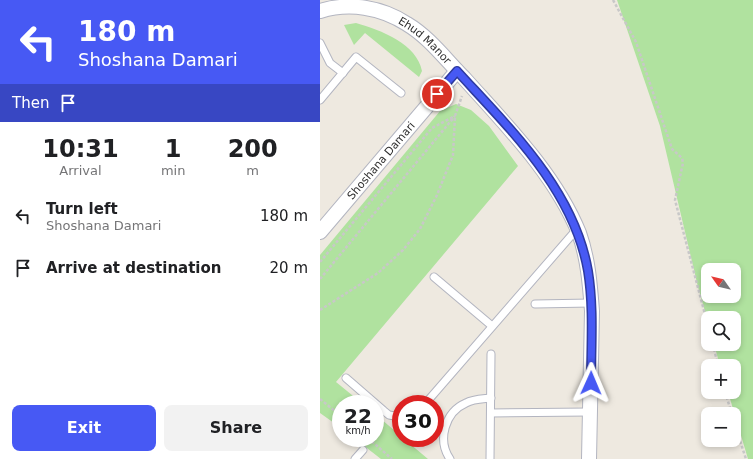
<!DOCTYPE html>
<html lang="en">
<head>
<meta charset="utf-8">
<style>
	body { margin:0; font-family:"DejaVu Sans",sans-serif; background:#f2f2f2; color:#202124; height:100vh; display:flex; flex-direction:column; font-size:15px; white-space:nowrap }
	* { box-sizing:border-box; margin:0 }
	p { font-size:13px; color:#757577 }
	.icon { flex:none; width:22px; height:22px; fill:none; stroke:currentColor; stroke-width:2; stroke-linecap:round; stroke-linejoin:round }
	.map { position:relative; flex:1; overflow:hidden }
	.sheet { display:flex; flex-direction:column; background:#fff; width:320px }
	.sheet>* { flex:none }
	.guide { background:#4759f4; color:#fff; overflow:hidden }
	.needle { width:26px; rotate:304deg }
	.buttons { position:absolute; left:381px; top:263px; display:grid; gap:8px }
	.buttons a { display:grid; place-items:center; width:40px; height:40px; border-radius:8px; background:#fff; box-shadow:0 2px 6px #0003; font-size:20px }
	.speed { position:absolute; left:12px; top:395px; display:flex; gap:8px; font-size:20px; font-weight:700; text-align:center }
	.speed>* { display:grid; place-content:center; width:52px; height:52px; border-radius:50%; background:#fff; box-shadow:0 2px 6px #0003; line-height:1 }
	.speed small { font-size:10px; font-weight:400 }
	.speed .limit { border:6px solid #d22; background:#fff; color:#111 }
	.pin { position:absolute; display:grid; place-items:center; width:34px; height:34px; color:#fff; margin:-17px; border:2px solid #fff; border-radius:50%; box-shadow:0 1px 4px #0007 }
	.me { position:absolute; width:44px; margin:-22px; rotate:1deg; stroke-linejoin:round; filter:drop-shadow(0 0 3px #0008) }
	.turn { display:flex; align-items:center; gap:14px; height:84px; padding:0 12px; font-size:18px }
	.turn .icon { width:52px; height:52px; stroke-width:2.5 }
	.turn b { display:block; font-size:28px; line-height:34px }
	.then { display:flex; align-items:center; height:38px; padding:0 12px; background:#0003; gap:8px; font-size:15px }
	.eta { display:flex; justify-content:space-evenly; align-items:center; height:68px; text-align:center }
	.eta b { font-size:24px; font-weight:600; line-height:28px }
	.action { display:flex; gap:8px; margin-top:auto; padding:8px 12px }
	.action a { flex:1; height:46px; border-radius:8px; background:#4759f4; color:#fff; font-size:16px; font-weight:600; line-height:46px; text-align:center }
	.action a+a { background:#f2f2f2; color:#202124 }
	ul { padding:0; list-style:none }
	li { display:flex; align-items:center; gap:12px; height:52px; padding:0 12px }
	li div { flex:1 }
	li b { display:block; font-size:15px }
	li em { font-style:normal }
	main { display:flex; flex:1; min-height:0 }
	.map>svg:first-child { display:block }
	.green { fill:#b0e29f; fill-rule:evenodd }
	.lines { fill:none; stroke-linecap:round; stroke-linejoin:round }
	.lane-casing { stroke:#b3b5c0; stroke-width:9 }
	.street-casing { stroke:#b3b5c0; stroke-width:16 }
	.path { stroke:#c8c8c8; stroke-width:2.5; stroke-dasharray:3 2; stroke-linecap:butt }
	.lane { stroke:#fff; stroke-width:7 }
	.street { stroke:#fff; stroke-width:14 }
	.route-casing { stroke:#2e3a9f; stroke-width:10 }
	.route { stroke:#4759f4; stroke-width:7 }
	.labels { text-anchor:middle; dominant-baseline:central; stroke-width:3.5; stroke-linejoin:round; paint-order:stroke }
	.street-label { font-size:11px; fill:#2d2d2d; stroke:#fff }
</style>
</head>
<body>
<main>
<section class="sheet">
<div class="guide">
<div class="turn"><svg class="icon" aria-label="left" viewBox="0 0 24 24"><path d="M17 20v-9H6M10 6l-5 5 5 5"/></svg><div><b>180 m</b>Shoshana Damari</div></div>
<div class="then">Then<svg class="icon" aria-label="arrive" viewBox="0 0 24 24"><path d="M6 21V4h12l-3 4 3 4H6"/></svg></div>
</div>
<div class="eta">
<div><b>10:31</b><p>Arrival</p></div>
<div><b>1</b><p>min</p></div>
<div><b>200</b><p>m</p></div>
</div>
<ul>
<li><svg class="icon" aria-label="left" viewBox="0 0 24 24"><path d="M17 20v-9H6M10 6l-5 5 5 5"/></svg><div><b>Turn left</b><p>Shoshana Damari</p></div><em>180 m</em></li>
<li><svg class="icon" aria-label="arrive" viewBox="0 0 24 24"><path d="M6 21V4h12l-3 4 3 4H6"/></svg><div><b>Arrive at destination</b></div><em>20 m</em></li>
</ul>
<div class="action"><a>Exit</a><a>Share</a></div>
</section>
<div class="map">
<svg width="433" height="459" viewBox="0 0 433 459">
	<rect width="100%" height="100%" fill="#eee9e0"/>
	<g class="green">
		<path d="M297,0H433V459H428L408,392H414V366H400L394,344H414V318H388V322L378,287L340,126ZM388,270H414V296H388Z"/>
		<path d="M36,23C61,30 97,44 102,71L99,77L45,33L34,45L24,25Z"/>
		<path d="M136,104L151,110L169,126L198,166L16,382L43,404H21V428L0,413V255L120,111Z"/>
		<path d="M55,414L81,436V438H83L108,459H61L34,438H55Z"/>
	</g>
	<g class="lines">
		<defs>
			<g id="lane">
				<path d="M0,43L10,63L23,73"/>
				<path d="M0,100L36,57L81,93"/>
				<path d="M114,277L172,326"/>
				<path d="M215,304L271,303"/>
				<path d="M26,378L64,411L69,415L81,417"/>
				<path d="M105,404L257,229"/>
				<path d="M171,413L270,412"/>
				<path d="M35,459L43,450"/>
				<path d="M130,459C117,440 125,412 146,403C153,399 163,399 171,398"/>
				<path d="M170,459L171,354"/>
			</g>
			<g id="street">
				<path id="s1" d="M0,11C29,2 61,7 87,24C109,37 126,60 144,78C186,125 235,174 259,233C268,258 270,285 272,311L269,459"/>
				<path id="s2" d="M0,232L137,71"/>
			</g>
		</defs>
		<use href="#lane" class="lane-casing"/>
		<use href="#street" class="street-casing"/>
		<g class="path">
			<path d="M293,0L316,42L352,149L362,158L363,163L355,200L388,326"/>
			<path d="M0,262L112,128L133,117"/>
			<path d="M0,279L135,116"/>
			<path d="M0,310L58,273L83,250L100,229L117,195L133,155L135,116L142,96"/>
			<path d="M393,344L398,366"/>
			<path d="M405,392L412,414"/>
			<path d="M0,399L21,416"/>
			<path d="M414,422L426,459"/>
			<path d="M48,438L72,459"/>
		</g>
		<use href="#lane" class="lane"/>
		<use href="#street" class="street"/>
	</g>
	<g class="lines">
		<defs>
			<path id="route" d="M117,94L137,71C190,129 254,190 268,271C274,308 271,346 271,383"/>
		</defs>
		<use href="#route" class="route-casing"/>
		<use href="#route" class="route"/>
	</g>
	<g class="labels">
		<g class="street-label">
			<text stroke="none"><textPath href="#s1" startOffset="115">Ehud Manor</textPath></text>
			<text stroke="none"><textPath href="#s2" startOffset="94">Shoshana Damari</textPath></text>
		</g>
	</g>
</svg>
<div class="buttons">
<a><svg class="needle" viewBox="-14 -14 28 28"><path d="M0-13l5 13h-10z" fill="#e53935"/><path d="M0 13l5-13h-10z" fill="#757577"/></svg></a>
<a><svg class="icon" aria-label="search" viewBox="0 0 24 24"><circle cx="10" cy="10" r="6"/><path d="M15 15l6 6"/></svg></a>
<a>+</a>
<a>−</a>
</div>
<div class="speed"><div>22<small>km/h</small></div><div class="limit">30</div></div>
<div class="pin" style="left:117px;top:94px;background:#d93025"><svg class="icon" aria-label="arrive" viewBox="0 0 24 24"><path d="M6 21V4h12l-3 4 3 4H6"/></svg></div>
<svg class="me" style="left:271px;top:383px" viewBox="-20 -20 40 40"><path d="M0-17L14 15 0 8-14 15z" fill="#4759f4" stroke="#fff" stroke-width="4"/></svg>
</div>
</main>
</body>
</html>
